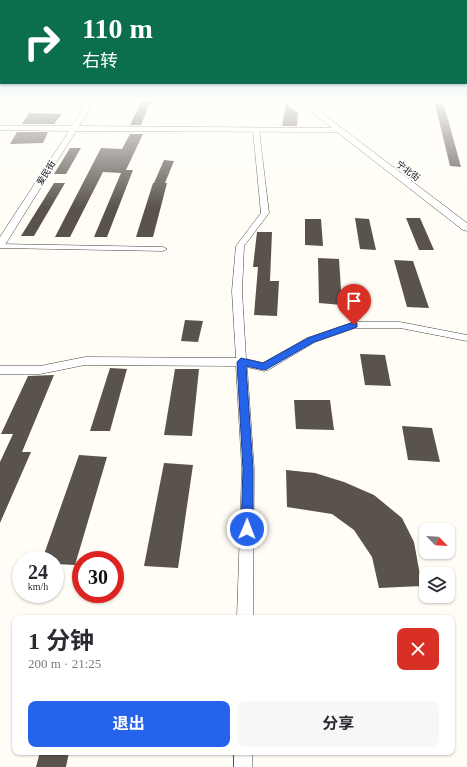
<!DOCTYPE html>
<html lang="zh">
<head>
<meta charset="utf-8">
<style>
	body { margin:0; font-family:"Times New Roman","Noto Sans SC",serif; background:#f7f7f7; color:#2b2b33; height:100vh; display:flex; flex-direction:column; font-size:15px; white-space:nowrap }
	* { box-sizing:border-box; margin:0 }
	p { font-size:13px; color:#7c7c81 }
	.icon { flex:none; width:22px; height:22px; fill:none; stroke:currentColor; stroke-width:2; stroke-linecap:round; stroke-linejoin:round }
	.map { position:relative; flex:1; overflow:hidden }
	.panel { position:absolute; left:12px; top:615px; width:443px; height:140px; display:flex; flex-direction:column; background:#fff; border-radius:8px; box-shadow:0 1px 3px #0004 }
	.panel>* { flex:none }
	.top-card { position:absolute; left:0px; top:0px; width:467px; height:84px; box-shadow:0 1px 3px #0004; background:#0b6e4f; color:#fff; overflow:hidden }
	.needle { width:26px; rotate:115deg }
	.fabs { position:absolute; left:419px; top:523px; display:grid; gap:8px }
	.fabs a { display:grid; place-items:center; width:36px; height:36px; border-radius:8px; background:#fff; box-shadow:0 1px 3px #0004; font-size:20px }
	.speed { position:absolute; left:12px; top:551px; display:flex; gap:8px; font-size:20px; font-weight:700; text-align:center }
	.speed>* { display:grid; place-content:center; width:52px; height:52px; border-radius:50%; background:#fff; box-shadow:0 1px 3px #0004; line-height:1 }
	.speed small { font-size:10px; font-weight:400 }
	.speed .limit { border:6px solid #d22; background:#fff; color:#111 }
	.pin { position:absolute; display:grid; place-items:center; width:34px; height:34px; color:#fff; margin:-41px -17px; border-radius:50% 50% 50% 0; rotate:-45deg; box-shadow:0 0 4px #0007 }
	.pin .icon { rotate:45deg }
	.me { position:absolute; width:44px; margin:-22px; rotate:1deg; stroke-linejoin:round; filter:drop-shadow(0 0 3px #0008) }
	.turn { display:flex; align-items:center; gap:14px; height:84px; padding:0 16px; font-size:18px }
	.turn .icon { width:52px; height:52px; stroke-width:2.5 }
	.turn b { display:block; font-size:28px; line-height:34px }
	.round { display:grid; place-items:center; flex:none; width:42px; height:42px; border-radius:8px; background:#f7f7f7 }
	.summary { display:flex; align-items:center; justify-content:space-between; height:68px; padding:0 16px }
	h1 { font-size:24px; font-weight:700; line-height:30px }
	.cta { display:flex; gap:8px; margin-top:auto; padding:8px 16px }
	.cta a { flex:1; height:46px; border-radius:8px; background:#2563eb; color:#fff; font-size:16px; font-weight:700; line-height:46px; text-align:center }
	.cta a+a { background:#f7f7f7; color:#2b2b33 }
	.map>svg:first-child { display:block }
	.pitch { fill:#e6f2cf }
	.building { fill:#5a524d }
	.lines { fill:none; stroke-linecap:round; stroke-linejoin:round }
	.minor-casing { stroke:#444; stroke-width:1 }
	.tertiary-casing { stroke:#444; stroke-width:1 }
	.minor { fill:#fff; fill-rule:evenodd }
	.tertiary { fill:#fff; fill-rule:evenodd }
	.route { fill:#2563eb; stroke:#184099 }
	.labels { text-anchor:middle; dominant-baseline:central; stroke-width:4; stroke-linejoin:round; paint-order:stroke }
	.far-street-label { font-size:9px; fill:#111; stroke:#fff }
</style>
</head>
<body>
<div class="map">
<svg width="467" height="767" viewBox="0 0 467 767">
	<rect width="100%" height="100%" fill="#fffdf5"/>
	<path class="pitch" d="M0,100H54L48,109H0Z"/>
	<g class="building">
		<path d="M142,100H151L141,125H130Z"/>
		<path d="M286,104L298,113L297,126H282Z"/>
		<path d="M435,104L444,105L461,167L450,166Z"/>
		<path d="M29,113L62,114L54,124H22Z"/>
		<path d="M17,132H48L43,143L10,144Z"/>
		<path d="M130,134H143L126,170H133L107,237H94L121,173L103,172L70,237H55L101,148L122,149Z"/>
		<path d="M70,148H81L66,174H54Z"/>
		<path d="M164,160L174,161L165,183H167L153,237H136L153,183H154Z"/>
		<path d="M54,183H65L34,236H21Z"/>
		<path d="M355,218L369,219L376,250L360,249Z"/>
		<path d="M406,218H420L434,250H419Z"/>
		<path d="M305,219H321L323,246L305,245Z"/>
		<path d="M257,232H272L270,281H279L277,316L254,315L258,267H253Z"/>
		<path d="M318,258L339,259L342,305L319,303Z"/>
		<path d="M394,260L413,261L429,308L407,307Z"/>
		<path d="M185,320L203,321L198,342L181,341Z"/>
		<path d="M360,354L385,355L391,386L365,385Z"/>
		<path d="M110,368L127,369L110,431H90Z"/>
		<path d="M175,369H199L192,436L164,435Z"/>
		<path d="M54,375L22,452H31L0,523V462L13,434H1L28,376Z"/>
		<path d="M294,400H330L334,430L296,429Z"/>
		<path d="M402,426L432,428L440,462L408,460Z"/>
		<path d="M79,455L107,457L75,565L55,564V560H42Z"/>
		<path d="M164,463L193,465L178,568L144,566Z"/>
		<path d="M286,470L315,473L344,482L374,495L402,518L414,542L422,586L379,588L372,557L354,530L332,514L287,507Z"/>
		<path d="M40,752H69L66,767H36Z"/>
	</g>
	<g class="lines">
		<defs>
			<g id="minor">
				<path d="M256,128L259,130L269,213L244,246L242,291L246,359L263,363L307,338L354,322H400L467,335V341L400,328H355L315,342L268,370L264,371L247,367L254,469L253,618H237L242,469L236,366L85,365L40,374H0V366H40L85,357L236,358L232,291L236,246L261,213L253,130Z"/>
				<path d="M0,244L163,247L167,249L163,251L0,248Z"/>
				<rect x="234" y="752" width="18" height="15"/>
			</g>
			<path id="tertiary" d="M88,100H95L79,126L332,128L297,100H305L467,223V231L463,230L337,132L76,131L5,245L0,248V237L69,131L0,130V126H72Z"/>
		</defs>
		<use href="#minor" class="minor-casing"/>
		<use href="#tertiary" class="tertiary-casing"/>
		<use href="#minor" class="minor"/>
		<use href="#tertiary" class="tertiary"/>
	</g>
	<linearGradient id="sky" x2="0" y2="1"><stop stop-color="#95c6ee"/><stop offset="0.48" stop-color="#fffefa"/><stop offset="1" stop-color="#fffefa" stop-opacity="0"/></linearGradient>
	<rect width="467" height="208" fill="url(#sky)"/>
	<path class="route" d="M354,322L357,323V327L314,342L267,369L264,370L246,366L253,469V529L251,533L247,534L243,533L241,529L243,469L237,362L241,358L263,363L308,338Z"/>
	<g class="labels">
		<g class="far-street-label">
			<text transform="translate(408 171) rotate(37)">宁北街</text>
			<text transform="translate(46 173) rotate(-58)">爱民街</text>
		</g>
	</g>
</svg>
<div class="fabs">
<a><svg class="needle" viewBox="-14 -14 28 28"><path d="M0-13l5 13h-10z" fill="#e53935"/><path d="M0 13l5-13h-10z" fill="#7c7c81"/></svg></a>
<a><svg class="icon" aria-label="layers" viewBox="0 0 24 24"><path d="M12 4l9 5-9 5-9-5zM3 14l9 5 9-5"/></svg></a>
</div>
<div class="speed"><div>24<small>km/h</small></div><div class="limit">30</div></div>
<div class="pin" style="left:354px;top:325px;background:#d93025"><svg class="icon" aria-label="arrive" viewBox="0 0 24 24"><path d="M6 21V4h12l-3 4 3 4H6"/></svg></div>
<svg class="me" style="left:247px;top:529px" viewBox="-20 -20 40 40"><circle r="17" fill="#2563eb" stroke="#fff" stroke-width="3"/><path d="M0-11L8 9 0 5-8 9z" fill="#fff"/></svg>
<div class="top-card">
<div class="turn"><svg class="icon" aria-label="right" viewBox="0 0 24 24"><path d="M7 20v-9h11M14 6l5 5-5 5"/></svg><div><b>110 m</b>右转</div></div>
</div>
<section class="panel">
<div class="summary"><div><h1>1 分钟</h1><p>200 m · 21:25</p></div><a class="round" style="background:#d93025;color:#fff"><svg class="icon" aria-label="close" viewBox="0 0 24 24"><path d="M6 6l12 12M18 6L6 18"/></svg></a></div>
<div class="cta"><a>退出</a><a>分享</a></div>
</section>
</div>
</body>
</html>
